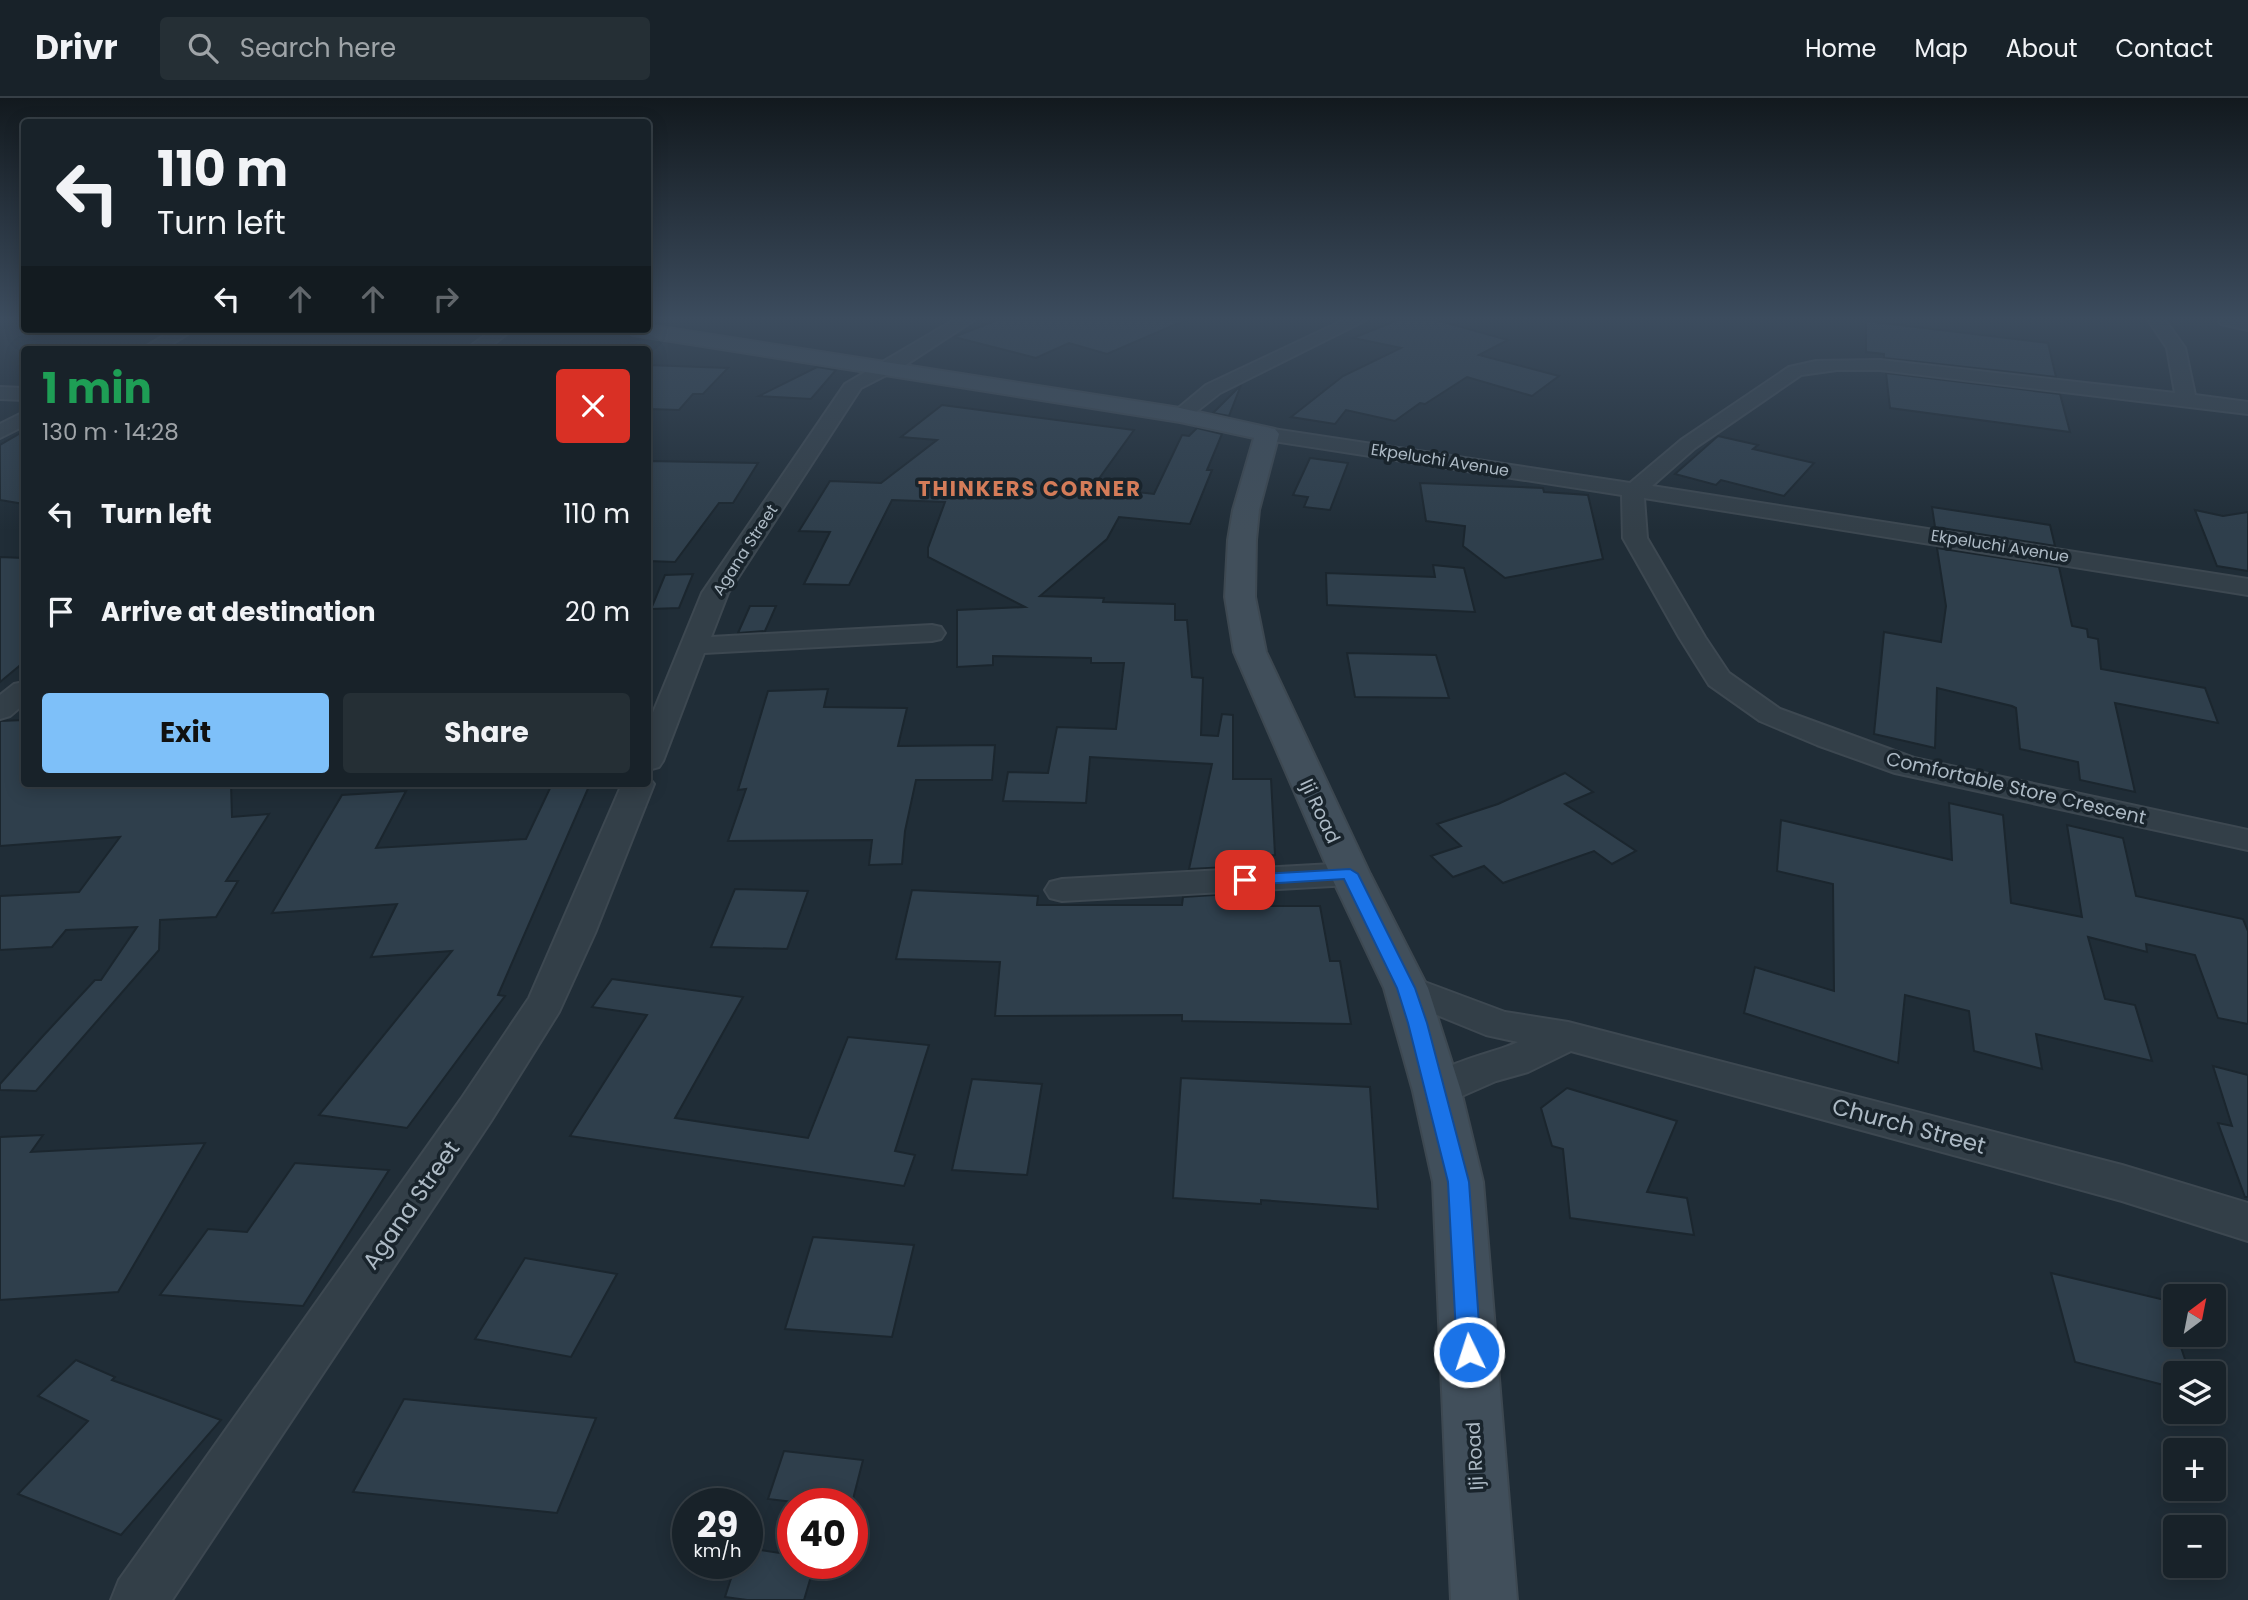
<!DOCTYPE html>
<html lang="en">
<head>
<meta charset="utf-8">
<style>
	body { margin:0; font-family:Poppins,sans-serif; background:#252f35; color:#f1f3f6; height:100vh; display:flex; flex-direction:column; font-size:26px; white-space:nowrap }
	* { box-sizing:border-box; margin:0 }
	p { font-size:23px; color:#9fa4a8 }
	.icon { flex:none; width:38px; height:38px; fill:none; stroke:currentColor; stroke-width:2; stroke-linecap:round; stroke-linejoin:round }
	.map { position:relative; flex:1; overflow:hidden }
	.drawer { position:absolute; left:21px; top:248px; width:630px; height:441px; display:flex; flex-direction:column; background:#182229; border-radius:7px; box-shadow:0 4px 18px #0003,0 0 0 2px #363f46 }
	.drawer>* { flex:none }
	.hud { position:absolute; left:21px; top:21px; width:630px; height:214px; border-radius:7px; box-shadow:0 4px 18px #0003,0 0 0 2px #363f46; background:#182229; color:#f1f3f6; overflow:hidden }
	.needle { width:46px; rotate:32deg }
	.fabs { position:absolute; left:2163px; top:1186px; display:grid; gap:14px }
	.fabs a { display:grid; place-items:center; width:63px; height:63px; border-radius:7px; background:#182229; box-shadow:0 4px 18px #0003,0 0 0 2px #363f46; font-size:35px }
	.speed { position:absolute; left:672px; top:1390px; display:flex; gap:14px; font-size:35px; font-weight:700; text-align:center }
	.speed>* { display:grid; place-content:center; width:91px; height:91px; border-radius:50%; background:#182229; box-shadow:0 4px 18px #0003,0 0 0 2px #363f46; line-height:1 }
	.speed small { font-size:18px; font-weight:400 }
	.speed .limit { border:10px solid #d22; background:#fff; color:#111 }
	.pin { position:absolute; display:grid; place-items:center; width:60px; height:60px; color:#fff; margin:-30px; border-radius:14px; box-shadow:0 4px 10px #0006 }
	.me { position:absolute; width:77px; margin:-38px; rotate:356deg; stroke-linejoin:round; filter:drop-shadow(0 0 5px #0008) }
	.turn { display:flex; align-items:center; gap:24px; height:147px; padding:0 21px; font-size:32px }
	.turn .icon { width:91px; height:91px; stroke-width:2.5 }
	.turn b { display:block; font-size:49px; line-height:60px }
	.lanes { display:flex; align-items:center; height:66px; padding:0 21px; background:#0003; justify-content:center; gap:35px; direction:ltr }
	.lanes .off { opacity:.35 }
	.round { display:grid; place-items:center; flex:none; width:74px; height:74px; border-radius:7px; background:#252f35 }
	.overview { display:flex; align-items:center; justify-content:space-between; height:119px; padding:0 21px }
	h1 { font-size:42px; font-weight:700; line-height:52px; color:#1e9e55 }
	.primary-button { display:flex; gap:14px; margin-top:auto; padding:14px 21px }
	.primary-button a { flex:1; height:80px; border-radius:7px; background:#7ec0f9; color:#111; font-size:28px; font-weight:700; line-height:80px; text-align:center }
	.primary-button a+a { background:#252f35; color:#f1f3f6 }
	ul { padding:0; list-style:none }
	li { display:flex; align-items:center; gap:21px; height:98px; padding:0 21px }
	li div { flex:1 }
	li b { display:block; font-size:26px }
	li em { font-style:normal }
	header { display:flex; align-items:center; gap:42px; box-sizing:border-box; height:98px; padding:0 35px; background:#182229; border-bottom:2px solid #363f46 }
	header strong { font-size:33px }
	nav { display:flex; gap:38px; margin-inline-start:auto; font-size:24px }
	.search { width:490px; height:63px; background:#252f35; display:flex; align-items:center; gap:18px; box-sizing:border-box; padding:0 24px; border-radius:7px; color:#9fa4a8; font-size:26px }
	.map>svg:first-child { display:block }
	.building { fill:#2f3f4c; stroke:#1b262e; stroke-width:2 }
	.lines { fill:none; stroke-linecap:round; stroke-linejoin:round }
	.street-casing { stroke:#3d4851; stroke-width:4 }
	.secondary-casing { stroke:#3d4851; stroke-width:4 }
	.street { fill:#333f48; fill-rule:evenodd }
	.secondary { fill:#414f5b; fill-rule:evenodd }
	.route { fill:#1a73e8; stroke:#114b97; stroke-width:2 }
	.labels { text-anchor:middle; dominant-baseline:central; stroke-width:7; stroke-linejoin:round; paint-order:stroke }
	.far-street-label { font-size:16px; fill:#adbac5; stroke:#19242c }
	.street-label { font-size:19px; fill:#adbac5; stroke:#19242c }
	.far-district-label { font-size:21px; font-weight:bold; letter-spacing:2px; fill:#d47c59; stroke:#19242c }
	.near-street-label { font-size:23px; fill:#adbac5; stroke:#19242c }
</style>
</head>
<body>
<header>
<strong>Drivr</strong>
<div class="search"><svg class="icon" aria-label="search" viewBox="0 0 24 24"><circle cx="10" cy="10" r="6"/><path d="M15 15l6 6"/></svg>Search here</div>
<nav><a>Home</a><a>Map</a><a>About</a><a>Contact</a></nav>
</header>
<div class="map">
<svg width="2248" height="1502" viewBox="0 0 2248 1502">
	<rect width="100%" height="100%" fill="#202d37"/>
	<g class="building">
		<path d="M997,222H1186L1107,256L1069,245L1036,260L954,239Z"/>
		<path d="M1398,222H1436L1508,242L1479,257L1559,278L1532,298L1467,279L1425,306L1420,305L1395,323L1346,312L1335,326L1291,319L1343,278L1401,250L1353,240Z"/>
		<path d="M1866,223L2048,245L2056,279L1884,260V256L1866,254Z"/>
		<path d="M648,267L728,270L703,296H693L679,312L648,311Z"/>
		<path d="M817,269L836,272L811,301L759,298Z"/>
		<path d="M1886,275L2060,296L2070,334L1890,310Z"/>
		<path d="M1241,287L1229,318L1213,315Z"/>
		<path d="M942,307L1134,332L1093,389L1154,396L1182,337L1189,338L1197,330L1222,336L1207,372H1212L1190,426L1119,419L1107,441L1040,498L1104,500L1103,504L1175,506V522H1187L1192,579L1203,580L1201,637L1218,638L1222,616L1233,617V681H1271L1275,757L1229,760V769L1189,771L1212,666L1090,659L1086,705L1003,703L1008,674L1048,675L1057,629L1116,631L1124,565H1091V560L993,558V567L957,569V512L1025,509L928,459V450L945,404L892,402L849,487L804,486L830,434L799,433L830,383L881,385L937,342L901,339Z"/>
		<path d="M24,333V406L0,402V347Z"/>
		<path d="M1718,338L1758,347L1753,351L1814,365L1784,398L1721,382L1716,387L1675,376Z"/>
		<path d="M1310,360L1348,365L1330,412L1304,409L1308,399L1293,397Z"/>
		<path d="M648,363L758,365L733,405H719L675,464L648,463Z"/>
		<path d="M1420,385L1543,390L1544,394L1588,397L1603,461L1505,480L1463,448L1465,428L1426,423Z"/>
		<path d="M1932,409L2050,427L2055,448L1935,429Z"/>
		<path d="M2195,412L2223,418L2248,414V473L2217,468Z"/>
		<path d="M1937,450L2059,469L2072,528L2087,531L2088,539L2098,541L2101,571L2205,590L2218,625L2115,605L2135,694L2080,682L2078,664L2020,651L2016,610L2012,608L1937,590L1935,650L1874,636L1884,534L1941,544L1946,508Z"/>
		<path d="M0,459L24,460V564L0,584Z"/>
		<path d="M1433,467L1464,470L1475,514L1327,507L1326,475L1435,479Z"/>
		<path d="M693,476L679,510L651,511L665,477Z"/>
		<path d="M750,508H776L765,533L738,535Z"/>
		<path d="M1347,555L1436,557L1449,600L1355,599Z"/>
		<path d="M828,591L824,609L907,610L898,648L995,647L992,682H916L905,733L902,766L869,767L872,742L728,743L746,691L738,692L768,593Z"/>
		<path d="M24,622V686H231L232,719L269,716L226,783H238L216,819L160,822L159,852L36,993L0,992V986L43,938L95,882H101L137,829L66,832L52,849L0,852V798L79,794L120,739L0,748V623Z"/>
		<path d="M1565,675L1593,694L1565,706L1636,753L1612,766L1594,753L1503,785L1484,768L1453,779L1431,758L1461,748L1437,726L1498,706Z"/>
		<path d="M552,686H590L498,897L505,898L407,1030L319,1017L452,853L371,859L397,806L272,815L342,697L406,693L376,750L526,741Z"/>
		<path d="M1949,705L2003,717L2011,805L2082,819L2067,727L2123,740L2136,798L2243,821L2248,833V926L2218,920L2195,857L2146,846L2147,854L2088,839L2105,901L2135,907L2152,963L2036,936L2042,971L1974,953L1969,913L1905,897L1898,965L1744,915L1755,869L1834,893L1833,786L1777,773L1781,722L1952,762Z"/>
		<path d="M735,791L808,793L787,851L711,849Z"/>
		<path d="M912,792L1038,798L1037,807H1182L1183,799L1230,796L1231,808H1320L1330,863H1340L1351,926L1182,923V917L995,918L1000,864L896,861Z"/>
		<path d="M612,881L743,899L675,1020L808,1040L848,939L929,947L895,1053L915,1057L904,1088L570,1038L647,917L592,909Z"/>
		<path d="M2213,968L2248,977V1099H2245L2218,1025L2232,1028Z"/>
		<path d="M1181,980L1370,989L1378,1111L1261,1102V1106L1173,1100Z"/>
		<path d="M972,981L1042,986L1027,1077L952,1072Z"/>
		<path d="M1567,990L1677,1023L1647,1094L1687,1100L1694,1137L1570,1120L1563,1051L1552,1048L1541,1010Z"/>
		<path d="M43,1037L31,1054L205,1045L118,1194L0,1202V1039Z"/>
		<path d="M295,1065L389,1072L303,1208L160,1197L208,1131L247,1134Z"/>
		<path d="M813,1139L914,1147L892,1239L785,1231Z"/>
		<path d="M525,1160L617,1176L571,1259L475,1241Z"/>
		<path d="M2051,1175L2165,1202L2190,1276H2175V1290L2075,1264Z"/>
		<path d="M76,1262L115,1279L112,1282L221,1322L121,1437L18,1396L88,1323L38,1298Z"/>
		<path d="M404,1301L596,1320L557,1415L353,1394Z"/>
		<path d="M784,1353L863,1362L852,1405H802L768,1401Z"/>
		<path d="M747,1450L793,1457V1465H815L804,1502H747L725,1499L736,1465H747Z"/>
	</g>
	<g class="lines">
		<defs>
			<g id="street">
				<path d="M954,222H974L904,268L861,290L728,495L711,539L932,527L941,529L945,535L941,541L932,543L704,555L663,663L659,669L648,672V627L702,495L845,286Z"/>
				<path d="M1344,222H1366L1220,295L1187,321H1173L1170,317L1206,287Z"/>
				<path d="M2148,222H2165L2185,250L2195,297L2248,304V316L1880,272H1837L1801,277L1695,350L1652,388L2248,481V497L1644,400L1647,440L1705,539L1729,575L1780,611L1914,660L2248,732V752L1895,675L1817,647L1760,623L1709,587L1679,539L1623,440L1622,397L1267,342L1260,340L1257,336L1260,332L1267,330L1630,385L1681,342L1789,269L1816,263L1880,262L2175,295L2167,250Z"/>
				<path d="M2219,222H2248V232L2221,226Z"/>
				<path d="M175,231H196L162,252H140Z"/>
				<path d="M494,231H513L486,252H465Z"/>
				<path d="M0,289L24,290V302L0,301Z"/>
				<path d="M24,314V328L0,340V326Z"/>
				<path d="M24,584V606L10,618L0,621V597L14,586Z"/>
				<path d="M648,679L654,686L595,835L559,914L491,1023L172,1502H111L119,1482L461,1001L529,900L622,686H648Z"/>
				<path d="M1350,765L1362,768L1367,776L1362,784L1350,787L1062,803L1050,800L1045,792L1050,784L1062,781Z"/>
				<path d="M1406,877L1505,914L1568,924L2122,1067L2248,1105V1143L2122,1103L1571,953L1528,974L1496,983L1437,1009L1423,1004L1417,993C1431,966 1490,957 1518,944L1486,937L1393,899L1387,890L1393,881Z"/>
			</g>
			<path id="secondary" d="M648,227L1180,310L1275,331L1279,336L1259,412L1256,442L1255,499L1266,554L1370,776L1428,890L1461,993L1483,1084L1517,1502H1451L1433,1084L1413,993L1384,890L1330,776L1234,554L1225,499L1228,442L1233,412L1254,340L1180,324L633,237L623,231H648Z"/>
		</defs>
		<use href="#street" class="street-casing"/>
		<use href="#secondary" class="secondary-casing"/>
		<use href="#street" class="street"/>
		<use href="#secondary" class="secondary"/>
	</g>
	<linearGradient id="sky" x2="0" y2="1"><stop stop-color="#12191e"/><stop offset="0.51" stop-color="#3c4c5e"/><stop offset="1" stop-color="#3c4c5e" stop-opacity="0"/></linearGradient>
	<rect width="2248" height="433" fill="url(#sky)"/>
	<path class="route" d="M1350,771L1358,776L1415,890L1427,925L1469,1084L1481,1254L1477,1261L1469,1264L1461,1261L1457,1254L1448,1084L1408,925L1397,890L1344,781L1245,787L1237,782L1245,777Z"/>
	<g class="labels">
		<g class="far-street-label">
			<text transform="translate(1440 362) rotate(9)">Ekpeluchi Avenue</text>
			<text transform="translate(2000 448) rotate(9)">Ekpeluchi Avenue</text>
			<text transform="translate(745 452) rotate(-57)">Agana Street</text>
		</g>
		<g class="street-label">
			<text transform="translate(2016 690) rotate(13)">Comfortable Store Crescent</text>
			<text transform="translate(1320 713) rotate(65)">Iji Road</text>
			<text transform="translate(1475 1358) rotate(-93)">Iji Road</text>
		</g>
		<g class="far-district-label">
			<text x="1030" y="390">THINKERS CORNER</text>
		</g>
		<g class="near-street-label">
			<text transform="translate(1909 1028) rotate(15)">Church Street</text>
			<text transform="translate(411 1107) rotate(-55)">Agana Street</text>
		</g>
	</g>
</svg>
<div class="fabs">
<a><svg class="needle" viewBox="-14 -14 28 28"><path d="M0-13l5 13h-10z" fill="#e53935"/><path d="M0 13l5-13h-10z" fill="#9fa4a8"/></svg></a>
<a><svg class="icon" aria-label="layers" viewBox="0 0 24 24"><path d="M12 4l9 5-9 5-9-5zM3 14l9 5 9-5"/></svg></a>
<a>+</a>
<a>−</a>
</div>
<div class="speed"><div>29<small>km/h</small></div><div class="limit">40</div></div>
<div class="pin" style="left:1245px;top:782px;background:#d93025"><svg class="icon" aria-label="arrive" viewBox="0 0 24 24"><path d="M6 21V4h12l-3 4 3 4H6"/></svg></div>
<svg class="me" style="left:1469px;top:1254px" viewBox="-20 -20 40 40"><circle r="17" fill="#1a73e8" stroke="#fff" stroke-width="3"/><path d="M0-11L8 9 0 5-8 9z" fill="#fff"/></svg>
<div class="hud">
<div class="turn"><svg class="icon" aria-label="left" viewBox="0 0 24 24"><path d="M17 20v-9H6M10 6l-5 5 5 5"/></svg><div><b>110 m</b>Turn left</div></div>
<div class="lanes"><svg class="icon" aria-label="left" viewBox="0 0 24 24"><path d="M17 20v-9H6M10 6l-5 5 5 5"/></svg><svg class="icon off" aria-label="ahead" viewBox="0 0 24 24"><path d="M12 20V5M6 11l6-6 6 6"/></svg><svg class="icon off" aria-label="ahead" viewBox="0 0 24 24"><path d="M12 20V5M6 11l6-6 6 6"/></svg><svg class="icon off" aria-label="right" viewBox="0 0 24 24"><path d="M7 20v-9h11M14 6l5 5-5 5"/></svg></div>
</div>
<section class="drawer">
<div class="overview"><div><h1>1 min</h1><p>130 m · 14:28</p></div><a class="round" style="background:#d93025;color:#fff"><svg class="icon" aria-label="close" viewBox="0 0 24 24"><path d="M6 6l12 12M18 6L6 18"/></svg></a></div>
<ul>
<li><svg class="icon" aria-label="left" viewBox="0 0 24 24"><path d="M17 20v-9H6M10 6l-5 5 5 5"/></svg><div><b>Turn left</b></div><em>110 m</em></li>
<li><svg class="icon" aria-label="arrive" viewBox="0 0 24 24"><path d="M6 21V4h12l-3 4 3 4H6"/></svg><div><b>Arrive at destination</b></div><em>20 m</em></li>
</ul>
<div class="primary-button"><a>Exit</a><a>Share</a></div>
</section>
</div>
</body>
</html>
